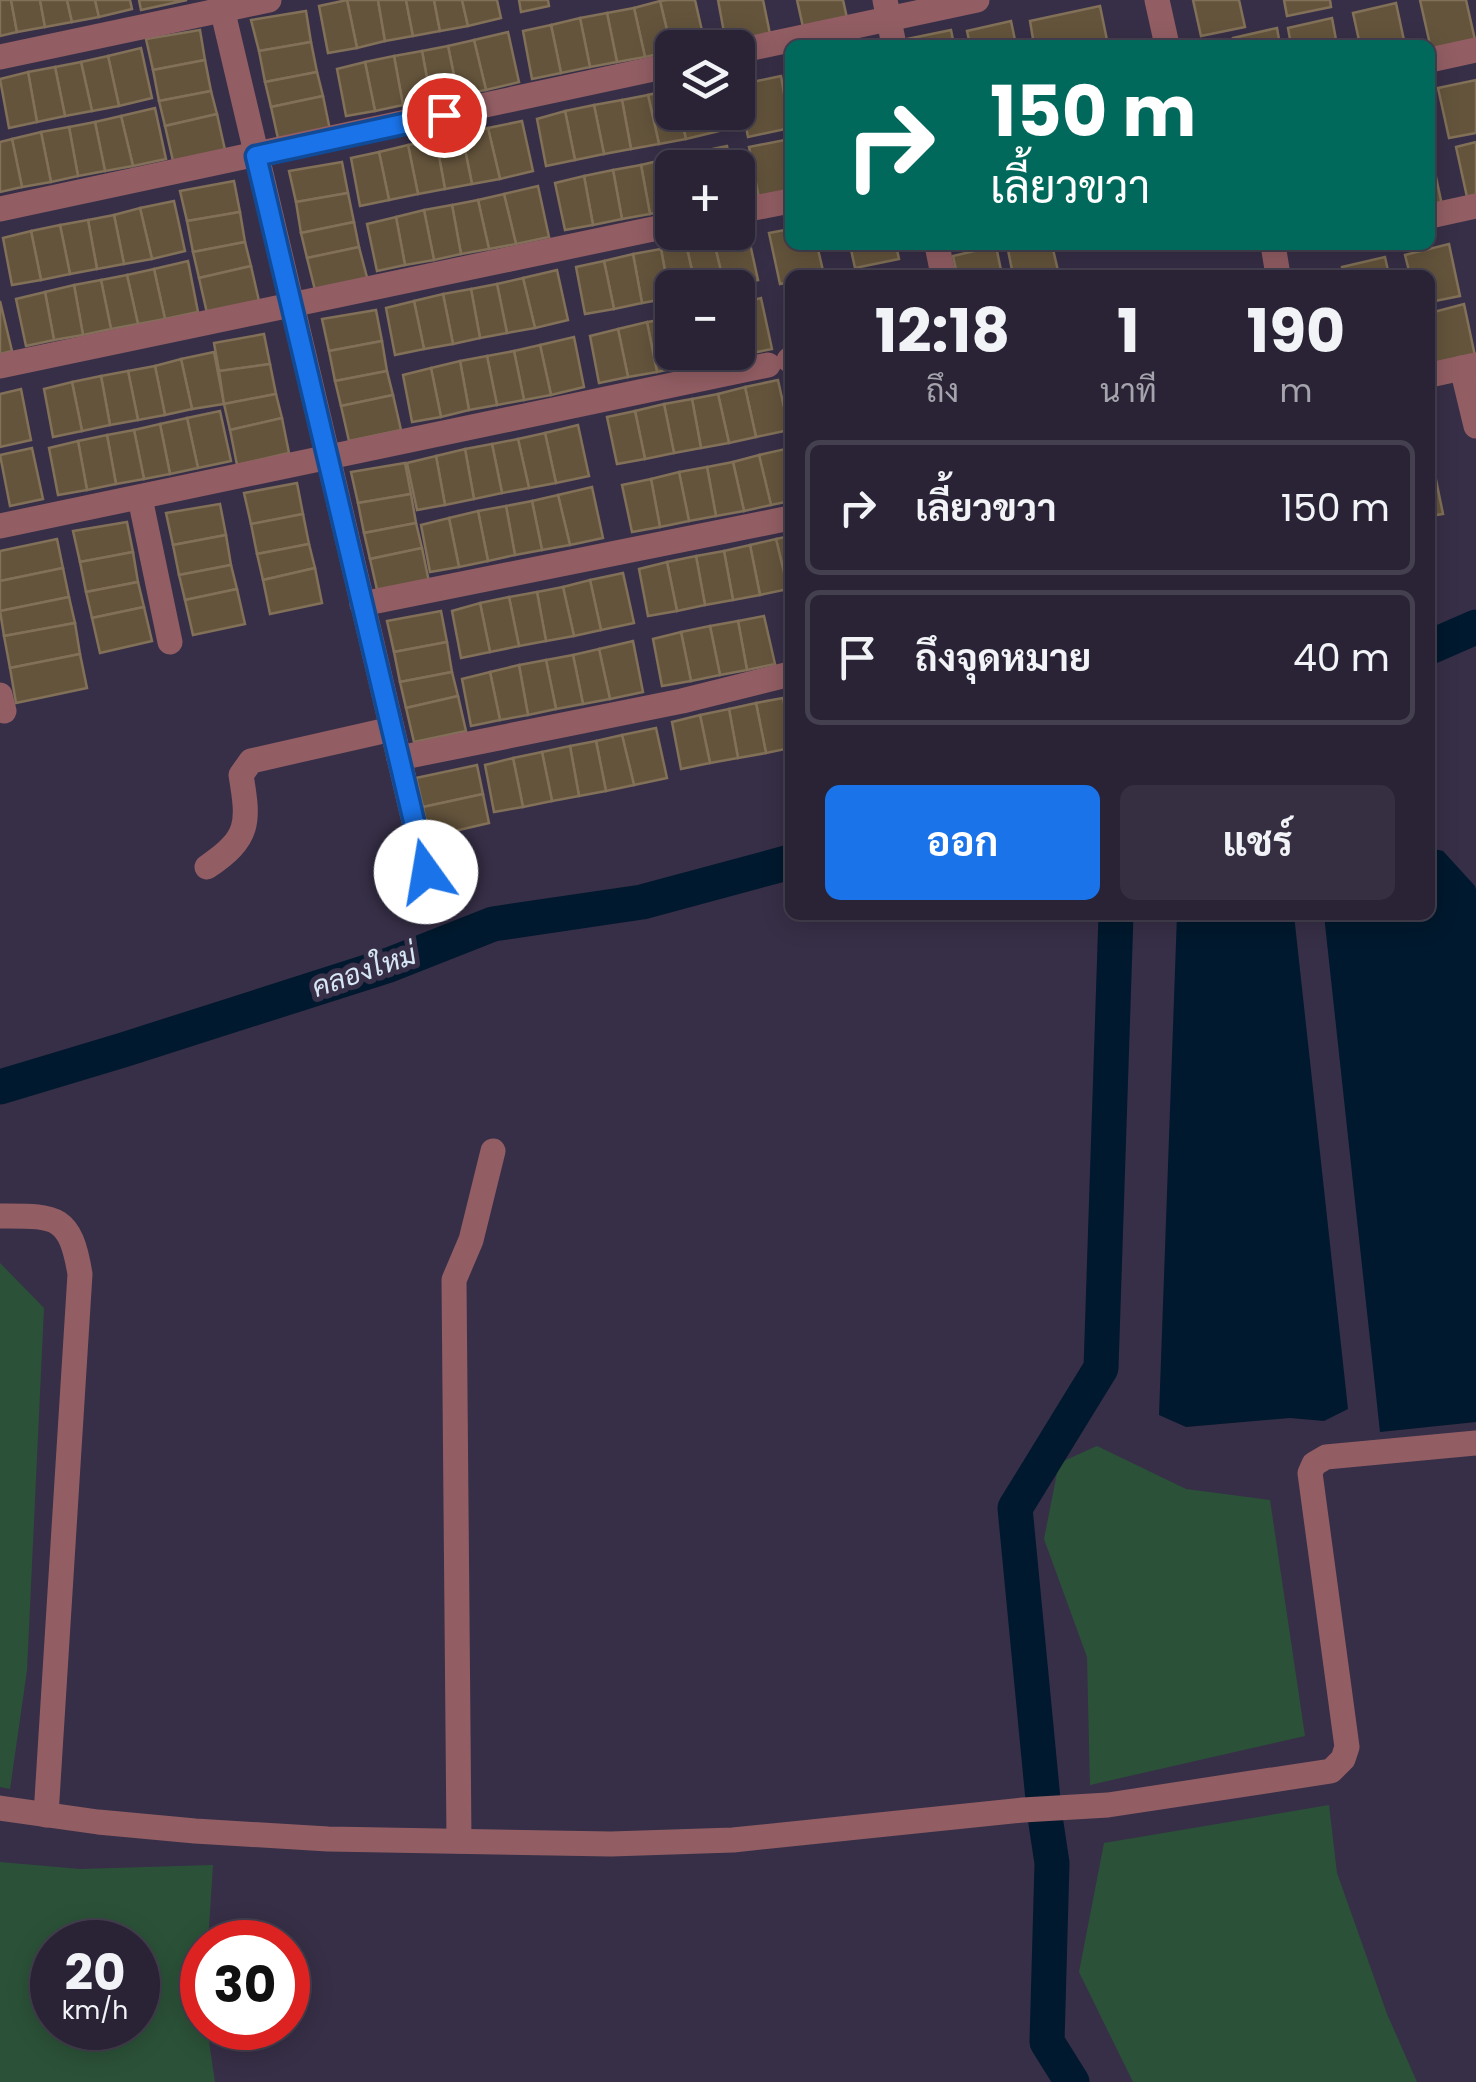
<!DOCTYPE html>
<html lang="th">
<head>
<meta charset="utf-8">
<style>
	body { margin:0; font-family:Poppins,Sarabun,sans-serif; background:#352f41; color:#f1f3f6; height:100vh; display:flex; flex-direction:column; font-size:38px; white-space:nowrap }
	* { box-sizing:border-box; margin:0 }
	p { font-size:32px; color:#a5a4ad }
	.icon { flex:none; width:55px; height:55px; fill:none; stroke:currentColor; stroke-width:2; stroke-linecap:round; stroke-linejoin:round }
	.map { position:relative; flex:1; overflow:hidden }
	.details { position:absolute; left:785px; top:270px; width:650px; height:650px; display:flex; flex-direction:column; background:#292335; border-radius:15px; box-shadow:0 5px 25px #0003,0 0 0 2px #454050 }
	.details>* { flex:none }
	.banner { position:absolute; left:785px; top:40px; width:650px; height:210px; border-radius:15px; box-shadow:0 5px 25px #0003,0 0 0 2px #454050; background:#00695c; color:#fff; overflow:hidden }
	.controls { position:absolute; left:655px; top:30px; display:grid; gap:20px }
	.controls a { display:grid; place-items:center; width:100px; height:100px; border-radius:15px; background:#292335; box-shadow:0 5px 25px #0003,0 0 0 2px #454050; font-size:50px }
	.speed { position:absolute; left:30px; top:1920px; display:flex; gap:20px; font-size:50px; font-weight:700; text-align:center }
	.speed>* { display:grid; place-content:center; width:130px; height:130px; border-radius:50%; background:#292335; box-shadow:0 5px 25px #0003,0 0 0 2px #454050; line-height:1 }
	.speed small { font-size:25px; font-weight:400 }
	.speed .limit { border:15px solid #d22; background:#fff; color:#111 }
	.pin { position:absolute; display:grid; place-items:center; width:85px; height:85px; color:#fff; margin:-42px; border:5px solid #fff; border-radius:50%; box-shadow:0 2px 10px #0007 }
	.me { position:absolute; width:110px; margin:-55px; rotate:347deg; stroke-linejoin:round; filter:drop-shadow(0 0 8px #0008) }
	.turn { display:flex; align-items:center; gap:35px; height:210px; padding:0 40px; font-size:45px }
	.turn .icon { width:130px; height:130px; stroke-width:2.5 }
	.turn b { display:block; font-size:70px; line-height:85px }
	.eta { display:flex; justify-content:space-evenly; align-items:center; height:170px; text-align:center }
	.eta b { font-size:60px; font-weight:700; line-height:70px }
	.button { display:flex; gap:20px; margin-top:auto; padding:20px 40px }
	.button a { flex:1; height:115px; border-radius:15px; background:#1a73e8; color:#fff; font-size:40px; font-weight:700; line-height:115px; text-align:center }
	.button a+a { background:#352f41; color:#f1f3f6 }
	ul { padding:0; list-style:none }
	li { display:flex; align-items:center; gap:30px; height:135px; margin:0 20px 15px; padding:0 20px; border:5px solid #454050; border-radius:15px }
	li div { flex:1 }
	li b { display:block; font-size:38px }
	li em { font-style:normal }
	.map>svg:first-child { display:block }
	.green { fill:#2b5238; fill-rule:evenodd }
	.water { fill:#00192e }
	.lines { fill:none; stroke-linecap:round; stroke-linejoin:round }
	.canal { stroke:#00192e; stroke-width:35 }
	.building { fill:#64543c; stroke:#827158; stroke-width:2.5 }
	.minor { stroke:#925e64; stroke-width:25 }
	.route-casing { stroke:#114b97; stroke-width:25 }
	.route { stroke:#1a73e8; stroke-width:18 }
	.labels { text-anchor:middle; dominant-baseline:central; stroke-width:10; stroke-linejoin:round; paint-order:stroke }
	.water-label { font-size:28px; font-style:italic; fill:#d7e6f3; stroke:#372f47 }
</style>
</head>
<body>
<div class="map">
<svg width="1476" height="2082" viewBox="0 0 1476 2082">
	<rect width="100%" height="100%" fill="#372f47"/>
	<g class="green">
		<path d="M0,1263L44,1308L27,1670L10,1789L0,1787Z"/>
		<path d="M1097,1446L1186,1489L1270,1500L1305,1736L1090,1785L1087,1657L1044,1539L1059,1463Z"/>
		<path d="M1329,1805L1337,1873L1387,2014L1417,2082H1133L1079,1972L1104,1843Z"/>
		<path d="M0,1862L80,1869L213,1865L208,1942H202V2028H207L215,2082H0ZM52,1942H138V2028H52Z"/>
	</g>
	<g class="water">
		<path d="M1430,848L1443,851L1475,886L1476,890V1422L1380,1432L1324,915H1430Z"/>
		<path d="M1177,915H1294L1348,1409L1324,1421L1290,1418L1186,1427L1159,1415Z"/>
	</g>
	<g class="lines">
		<g class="canal">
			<path d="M1430,647L1476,627"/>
			<path d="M0,1087L123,1050L389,965L493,924L642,902L790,862"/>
			<path d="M1072,2082L1047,2042L1052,1863L1044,1810L1015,1508L1101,1368L1116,915"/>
		</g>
	</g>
	<g class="building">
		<path d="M0,0H11L17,32L0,36Z"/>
		<path d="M11,0H40L45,27L17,32Z"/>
		<path d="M40,0H67L72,22L45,27Z"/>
		<path d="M67,0H95L99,17L72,22Z"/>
		<path d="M95,0H130L132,9L99,17Z"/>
		<path d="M139,0H187L141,10Z"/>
		<path d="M347,0H378L385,41L357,48Z"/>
		<path d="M347,0L357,48L328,53L319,6Z"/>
		<path d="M378,0H406L413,36L385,41Z"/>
		<path d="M406,0H434L440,31L413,36Z"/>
		<path d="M434,0H462L468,26L440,31Z"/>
		<path d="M462,0H497L501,18L468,26Z"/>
		<path d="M519,0H548L549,6L521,12Z"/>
		<path d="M667,0H695L705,44L672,48V51L660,1Z"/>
		<path d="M718,0H763L770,34L726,43Z"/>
		<path d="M797,0H843L847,18L803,27Z"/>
		<path d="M1193,0H1239L1245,27L1201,36Z"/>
		<path d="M1284,0H1330L1331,7L1287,16Z"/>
		<path d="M1420,0H1466L1475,40L1431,49Z"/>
		<path d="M660,1L672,51L645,57L634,8Z"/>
		<path d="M1396,3L1405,45H1360L1353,13Z"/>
		<path d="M1100,6L1108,45H1034L1030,21Z"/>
		<path d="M634,8L645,57L617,62L607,13Z"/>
		<path d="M306,11L311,42L259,51L251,20Z"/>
		<path d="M607,13L617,62L590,67L580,18Z"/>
		<path d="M580,18L590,67L561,73L551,25Z"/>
		<path d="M1332,18L1337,45H1291L1288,28Z"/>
		<path d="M1011,21L1016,45H970L967,31Z"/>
		<path d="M551,25L561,73L532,79L523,31Z"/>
		<path d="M1277,28L1280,45H1234L1233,38Z"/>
		<path d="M200,30L205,60L153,70L146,39Z"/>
		<path d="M951,30L954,45H908L907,39Z"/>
		<path d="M508,32L519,82L486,90L474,40Z"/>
		<path d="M474,40L486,90L458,95L448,46Z"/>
		<path d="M311,42L317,72L265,82L259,51Z"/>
		<path d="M448,46L458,95L431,100L422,51Z"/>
		<path d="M141,48L152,98L119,106L108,56Z"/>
		<path d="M422,51L431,100L403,105L394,56Z"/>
		<path d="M108,56L119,106L92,111L81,62Z"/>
		<path d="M394,56L403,105L375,111L365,62Z"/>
		<path d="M205,60L211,91L159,101L153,70Z"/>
		<path d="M81,62L92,111L65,116L55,67Z"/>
		<path d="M365,62L375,111L346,116L337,69Z"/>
		<path d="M55,67L65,116L37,122L28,72Z"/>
		<path d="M28,72L37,122L9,128L0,79Z"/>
		<path d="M317,72L323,96L271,107L265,82Z"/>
		<path d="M781,76L790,128L748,137L738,85Z"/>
		<path d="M1476,80V133L1449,138L1438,88Z"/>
		<path d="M672,89V112H680L686,139L659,144L648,95Z"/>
		<path d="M211,91L217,114L165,126L159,101Z"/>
		<path d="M648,95L659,144L631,149L622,100Z"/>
		<path d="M323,96L330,130L279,143L271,107Z"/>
		<path d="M622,100L631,149L604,154L594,105Z"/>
		<path d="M594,105L604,154L575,160L565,111Z"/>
		<path d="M155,108L166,159L133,166L121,116Z"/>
		<path d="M565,111L575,160L546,166L537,119Z"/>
		<path d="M680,112H715L719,131L686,139Z"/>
		<path d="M217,114L225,150L173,161L165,126Z"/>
		<path d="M121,116L133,166L105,171L95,122Z"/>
		<path d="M522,121L533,171L500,179L488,128Z"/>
		<path d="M95,122L105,171L78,176L69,127Z"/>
		<path d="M69,127L78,176L51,182L41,132Z"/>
		<path d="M488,128L500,179L472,184L462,135Z"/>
		<path d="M41,132L51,182L22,187L12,139Z"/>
		<path d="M462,135L472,184L445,189L436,140Z"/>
		<path d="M12,139L22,187L0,192V142Z"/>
		<path d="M790,139V192L759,198L749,147Z"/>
		<path d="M436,140L445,189L418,194L408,145Z"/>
		<path d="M1476,142V195L1467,197L1456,147Z"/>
		<path d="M408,145L418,194L389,200L379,152Z"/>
		<path d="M727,146L731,168H696L693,153Z"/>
		<path d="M379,152L389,200L360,206L351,158Z"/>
		<path d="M693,153L696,168H672V187L666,159Z"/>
		<path d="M1431,154L1442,205L1430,208V154Z"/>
		<path d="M666,159L672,187V209L650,214L641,165Z"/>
		<path d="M342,162L348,193L296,202L289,171Z"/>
		<path d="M641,165L650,214L622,219L613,170Z"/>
		<path d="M613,170L622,219L593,225L584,176Z"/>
		<path d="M584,176L593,225L565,230L555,183Z"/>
		<path d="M234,181L240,212L187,221L180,191Z"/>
		<path d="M538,186L549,237L516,244L504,194Z"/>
		<path d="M348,193L354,222L301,233L296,202Z"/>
		<path d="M504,194L516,244L489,249L478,200Z"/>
		<path d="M478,200L489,249L461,254L452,205Z"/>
		<path d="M174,201L185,251L152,259L140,208Z"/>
		<path d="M452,205L461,254L434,260L424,210Z"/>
		<path d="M140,208L152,259L124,264L114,215Z"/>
		<path d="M424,210L434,260L405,265L396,217Z"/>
		<path d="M240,212L245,242L193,252L187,221Z"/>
		<path d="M114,215L124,264L97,269L88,220Z"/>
		<path d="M396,217L405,265L377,271L367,224Z"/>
		<path d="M88,220L97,269L70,274L60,225Z"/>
		<path d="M354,222L359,247L307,258L301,233Z"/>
		<path d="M60,225L70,274L41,280L31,231Z"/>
		<path d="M790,229V245H817L824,275H790V282L780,284L769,233Z"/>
		<path d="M747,230L758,280L725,288L713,238Z"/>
		<path d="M31,231L41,280L12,285L3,238Z"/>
		<path d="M713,238L725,288H696L686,244Z"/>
		<path d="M245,242L251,266L199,278L193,252Z"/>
		<path d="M686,244L696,288H672V297L670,298L661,249Z"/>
		<path d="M1449,244L1460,296L1430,302V275H1410L1405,255Z"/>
		<path d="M850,245H896L899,259L855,268Z"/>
		<path d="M1007,245H1052L1059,275H1013Z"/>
		<path d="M996,246L1002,275H957L953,256Z"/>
		<path d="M359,247L368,281L316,294L307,258Z"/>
		<path d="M661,249L670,298L642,303L633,254Z"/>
		<path d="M633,254L642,303L614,309L604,261Z"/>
		<path d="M1385,257L1389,275H1343L1342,267Z"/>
		<path d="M188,261L198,312L165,319L154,269Z"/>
		<path d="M604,261L614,309L585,314L576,267Z"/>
		<path d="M251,266L259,301L207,313L199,278Z"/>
		<path d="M154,269L165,319L138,324L127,275Z"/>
		<path d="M557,270L568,320L535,328L523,278Z"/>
		<path d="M127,275L138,324L111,329L101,280Z"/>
		<path d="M523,278L535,328L507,333L497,284Z"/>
		<path d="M101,280L111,329L83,335L74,285Z"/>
		<path d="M497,284L507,333L480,338L471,289Z"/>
		<path d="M74,285L83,335L54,340L45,292Z"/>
		<path d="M471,289L480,338L453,344L443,294Z"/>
		<path d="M45,292L54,340L26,346L16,299Z"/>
		<path d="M443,294L453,344L424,349L414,301Z"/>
		<path d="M761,298L772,349L738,356V304Z"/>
		<path d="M0,301L12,351L0,354Z"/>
		<path d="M414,301L424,349L395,355L386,308Z"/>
		<path d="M1464,304L1475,356L1431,365L1430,313Z"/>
		<path d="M376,310L382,341L329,351L322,319Z"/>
		<path d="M672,318V352H681L684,366L657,372L647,322Z"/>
		<path d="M647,322L657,372L628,377L618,329Z"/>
		<path d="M618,329L628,377L599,383L590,336Z"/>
		<path d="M264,334L270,364L219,371L214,343Z"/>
		<path d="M574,337L584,387L551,395L540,345Z"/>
		<path d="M382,341L387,371L335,381L329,351Z"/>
		<path d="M540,345L551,395L524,400L514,351Z"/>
		<path d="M514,351L524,400L497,405L487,356Z"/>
		<path d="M214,352L224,404L192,409L181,359Z"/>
		<path d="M681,352H710L711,361L684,366Z"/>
		<path d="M487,356L497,405L469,410L460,361Z"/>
		<path d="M181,359L192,409L165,415L155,366Z"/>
		<path d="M460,361L469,410L441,417L431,368Z"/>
		<path d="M270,364L276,394L224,404L219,371Z"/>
		<path d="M155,366L165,415L138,420L128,371Z"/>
		<path d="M431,368L441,417L412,422L403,375Z"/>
		<path d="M128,371L138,420L110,425L101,376Z"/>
		<path d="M387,371L393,395L341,406L335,381Z"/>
		<path d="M101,376L110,425L82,431L72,382Z"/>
		<path d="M778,380L789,430L756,437L745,387Z"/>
		<path d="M72,382L82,431L53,437L44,389Z"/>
		<path d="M745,387L756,437L729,443L718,394Z"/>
		<path d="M21,389L31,440L0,447V394Z"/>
		<path d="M276,394L282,418L230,430L224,404Z"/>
		<path d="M718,394L729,443L701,448L692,399Z"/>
		<path d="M393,395L401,430L349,441L341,406Z"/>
		<path d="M692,399L701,448L674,453L664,404Z"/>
		<path d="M664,404L674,453L645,459L635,411Z"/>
		<path d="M220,411L231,461L198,468L187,418Z"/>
		<path d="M635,411L645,459L617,464L607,417Z"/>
		<path d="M187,418L198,468L170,474L160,424Z"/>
		<path d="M282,418L289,453L237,465L230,430Z"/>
		<path d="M160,424L170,474L144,479L134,430Z"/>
		<path d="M578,425L589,476L556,483L545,433Z"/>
		<path d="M134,430L144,479L116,484L107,435Z"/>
		<path d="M545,433L556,483L529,488L518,439Z"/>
		<path d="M107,435L116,484L87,490L78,441Z"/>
		<path d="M518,439L529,488L502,493L492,444Z"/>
		<path d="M78,441L87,490L58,495L49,448Z"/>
		<path d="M492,444L502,493L474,499L465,449Z"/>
		<path d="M32,448L43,499L10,506L0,455Z"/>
		<path d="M790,448V501L771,505L759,455Z"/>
		<path d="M465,449L474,499L445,505L436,456Z"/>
		<path d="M759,455L771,505L744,511L733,462Z"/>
		<path d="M436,456L445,505L417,510L407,463Z"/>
		<path d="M733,462L744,511L716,516L707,467Z"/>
		<path d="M405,463L411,494L358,503L351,472Z"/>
		<path d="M707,467L716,516L689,521L679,472Z"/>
		<path d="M1434,470L1443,514L1430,516V471Z"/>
		<path d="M679,472L689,521L660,527L651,479Z"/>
		<path d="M651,479L660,527L632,532L622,485Z"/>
		<path d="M297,483L303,514L251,524L244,493Z"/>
		<path d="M592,487L603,538L570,545L558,495Z"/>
		<path d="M411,494L416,523L364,533L358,503Z"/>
		<path d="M558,495L570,545L542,550L532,501Z"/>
		<path d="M532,501L542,550L515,555L506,506Z"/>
		<path d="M220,504L226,535L173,545L166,513Z"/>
		<path d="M506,506L515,555L488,561L478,511Z"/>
		<path d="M478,511L488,561L459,567L449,518Z"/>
		<path d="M303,514L309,544L257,554L251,524Z"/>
		<path d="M449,518L459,567L430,572L421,525Z"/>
		<path d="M127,522L133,552L80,562L73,531Z"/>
		<path d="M416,523L422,548L370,559L364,533Z"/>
		<path d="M226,535L231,565L179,575L173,545Z"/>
		<path d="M790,536V589H788L776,539Z"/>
		<path d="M57,539L63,568L0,581V551Z"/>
		<path d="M776,539L788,589L760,595L750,545Z"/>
		<path d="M309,544L315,568L263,580L257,554Z"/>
		<path d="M750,545L760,595L733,600L724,551Z"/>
		<path d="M422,548L429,582L378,594L370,559Z"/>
		<path d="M724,551L733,600L705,605L696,556Z"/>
		<path d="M133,552L138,582L86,592L80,562Z"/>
		<path d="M696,556L705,605L677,611L667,562Z"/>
		<path d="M667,562L677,611L648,616L639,569Z"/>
		<path d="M231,565L237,589L185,600L179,575Z"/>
		<path d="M63,568L69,597L0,611V581Z"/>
		<path d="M315,568L322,603L270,614L263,580Z"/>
		<path d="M623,573L634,623L601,630L590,580Z"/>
		<path d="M590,580L601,630L574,636L563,587Z"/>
		<path d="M138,582L144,607L92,618L86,592Z"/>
		<path d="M563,587L574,636L546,641L537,592Z"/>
		<path d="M237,589L245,624L193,635L185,600Z"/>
		<path d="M537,592L546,641L519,646L509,597Z"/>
		<path d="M69,597L75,623L4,636L0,611Z"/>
		<path d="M509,597L519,646L490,652L480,603Z"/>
		<path d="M480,603L490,652L461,658L452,611Z"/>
		<path d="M144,607L152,641L100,653L92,618Z"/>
		<path d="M441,611L447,642L394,652L387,621Z"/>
		<path d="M764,616L775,664L747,670L738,621Z"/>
		<path d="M738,621L747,670L720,675L710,626Z"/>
		<path d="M75,623L80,654L10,668L4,636Z"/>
		<path d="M710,626L720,675L691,681L681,632Z"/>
		<path d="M681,632L691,681L662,686L653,639Z"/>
		<path d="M633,641L643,692L610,699L599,649Z"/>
		<path d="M447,642L452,672L400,682L394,652Z"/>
		<path d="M599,649L610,699L583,704L573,655Z"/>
		<path d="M80,654L87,688L16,703L10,668Z"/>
		<path d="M573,655L583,704L556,709L546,660Z"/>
		<path d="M546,660L556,709L528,715L519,665Z"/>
		<path d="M519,665L528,715L500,720L490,672Z"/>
		<path d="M452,672L458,696L406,708L400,682Z"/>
		<path d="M490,672L500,720L471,726L462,679Z"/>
		<path d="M458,696L466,731L414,742L406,708Z"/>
		<path d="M783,698L790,734V748L766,753L756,703Z"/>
		<path d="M756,703L766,753L738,758L729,709Z"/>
		<path d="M729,709L738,758L710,763L700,715Z"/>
		<path d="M700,715L710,763L681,769L672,722Z"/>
		<path d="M656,728L667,778L634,785L622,735Z"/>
		<path d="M622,735L634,785L606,791L596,741Z"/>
		<path d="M596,741L606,791L579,796L570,746Z"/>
		<path d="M570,746L579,796L552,801L542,752Z"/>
		<path d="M542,752L552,801L523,807L513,758Z"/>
		<path d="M513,758L523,807L494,812L485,765Z"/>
		<path d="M477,765L483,794L423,807L416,778Z"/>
		<path d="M483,794L489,823L429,837L423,807Z"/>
	</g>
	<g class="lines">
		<g class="minor">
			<path d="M220,0L426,872"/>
			<path d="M885,0L894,45"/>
			<path d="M1157,0L1167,45"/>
			<path d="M738,51L977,0"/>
			<path d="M0,57L269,0"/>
			<path d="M1430,60L1476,50"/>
			<path d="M754,208L790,201"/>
			<path d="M0,209L672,65"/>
			<path d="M1430,216L1476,206"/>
			<path d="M937,245L943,275"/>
			<path d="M1273,245L1278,275"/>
			<path d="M789,360L790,359"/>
			<path d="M0,366L672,225"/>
			<path d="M1462,368L1476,426"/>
			<path d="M1430,375L1476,365"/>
			<path d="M140,498L170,642"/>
			<path d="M0,526L768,365"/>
			<path d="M362,604L790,518"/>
			<path d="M0,695L4,711"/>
			<path d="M399,758L682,701L790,674"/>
			<path d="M207,867C250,838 249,823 241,775L251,761L392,729"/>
			<path d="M0,1216C56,1216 70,1214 80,1274L46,1815"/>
			<path d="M0,1808L98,1822L195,1831L328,1839L611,1844L733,1840L1023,1810L1108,1805L1331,1771L1343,1759L1347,1747L1310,1473L1314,1464L1326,1457L1476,1443"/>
			<path d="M459,1841L454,1280L471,1240L493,1151"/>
		</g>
	</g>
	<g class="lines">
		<defs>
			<path id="route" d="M426,872L256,156L444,115"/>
		</defs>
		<use href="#route" class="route-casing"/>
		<use href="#route" class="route"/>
	</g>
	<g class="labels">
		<g class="water-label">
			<text transform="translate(364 971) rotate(-19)">คลองใหม่</text>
		</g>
	</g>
</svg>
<div class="controls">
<a><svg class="icon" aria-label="layers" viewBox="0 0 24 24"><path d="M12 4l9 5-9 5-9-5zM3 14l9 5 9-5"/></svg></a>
<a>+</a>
<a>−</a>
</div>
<div class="speed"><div>20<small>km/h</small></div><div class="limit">30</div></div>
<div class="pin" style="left:444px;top:115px;background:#d93025"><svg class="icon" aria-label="arrive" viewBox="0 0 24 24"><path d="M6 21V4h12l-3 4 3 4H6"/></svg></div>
<svg class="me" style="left:426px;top:872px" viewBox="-20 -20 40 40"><circle r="19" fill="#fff"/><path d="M0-13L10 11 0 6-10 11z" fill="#1a73e8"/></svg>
<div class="banner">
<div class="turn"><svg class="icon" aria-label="right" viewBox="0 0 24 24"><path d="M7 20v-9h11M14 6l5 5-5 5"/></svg><div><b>150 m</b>เลี้ยวขวา</div></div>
</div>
<section class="details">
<div class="eta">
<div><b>12:18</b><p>ถึง</p></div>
<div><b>1</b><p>นาที</p></div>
<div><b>190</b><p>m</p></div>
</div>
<ul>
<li><svg class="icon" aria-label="right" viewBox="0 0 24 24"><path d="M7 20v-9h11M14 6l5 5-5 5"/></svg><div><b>เลี้ยวขวา</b></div><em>150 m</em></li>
<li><svg class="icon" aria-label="arrive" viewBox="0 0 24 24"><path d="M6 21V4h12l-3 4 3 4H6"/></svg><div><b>ถึงจุดหมาย</b></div><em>40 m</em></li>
</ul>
<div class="button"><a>ออก</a><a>แชร์</a></div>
</section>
</div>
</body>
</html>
